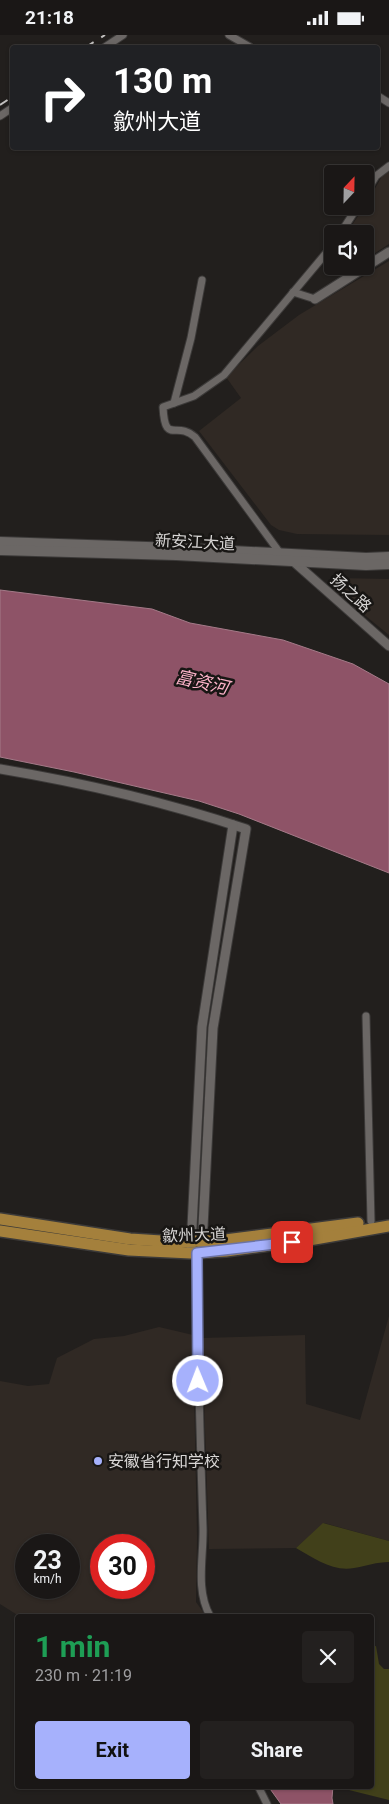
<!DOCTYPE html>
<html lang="en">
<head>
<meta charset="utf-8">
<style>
	body { margin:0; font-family:Roboto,"Noto Sans SC",sans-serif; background:#23201f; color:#f1f3f6; height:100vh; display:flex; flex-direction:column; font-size:19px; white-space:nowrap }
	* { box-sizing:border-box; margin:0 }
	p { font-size:16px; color:#9f9fa1 }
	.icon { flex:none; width:28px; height:28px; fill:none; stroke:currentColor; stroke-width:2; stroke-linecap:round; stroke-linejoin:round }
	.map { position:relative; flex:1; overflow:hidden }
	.details { position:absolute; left:15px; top:1579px; width:359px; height:175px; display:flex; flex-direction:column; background:#1a1716; border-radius:5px; box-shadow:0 1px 4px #0004,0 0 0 1px #383635 }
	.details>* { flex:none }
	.banner { position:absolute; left:10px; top:10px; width:370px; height:105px; border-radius:5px; box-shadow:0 1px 4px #0004,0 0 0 1px #383635; background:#202124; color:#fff; overflow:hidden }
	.needle { width:32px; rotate:22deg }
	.controls { position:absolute; left:324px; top:130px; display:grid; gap:10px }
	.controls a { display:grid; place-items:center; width:50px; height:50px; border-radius:5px; background:#1a1716; box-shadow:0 1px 4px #0004,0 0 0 1px #383635; font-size:25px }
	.speed { position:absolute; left:15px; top:1499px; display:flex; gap:10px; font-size:25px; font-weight:700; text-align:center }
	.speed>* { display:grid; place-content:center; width:65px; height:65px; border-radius:50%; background:#1a1716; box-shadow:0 1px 4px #0004,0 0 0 1px #383635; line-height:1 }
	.speed small { font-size:12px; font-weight:400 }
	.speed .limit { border:8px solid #d22; background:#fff; color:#111 }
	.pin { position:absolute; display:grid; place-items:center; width:42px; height:42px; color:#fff; margin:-21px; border-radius:10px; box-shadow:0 2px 8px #0006 }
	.me { position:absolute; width:55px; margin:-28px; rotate:359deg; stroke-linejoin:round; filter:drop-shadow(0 0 4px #0008) }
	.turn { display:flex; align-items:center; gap:18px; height:105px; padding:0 20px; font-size:22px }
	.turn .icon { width:65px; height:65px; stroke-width:2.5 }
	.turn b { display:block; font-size:35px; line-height:42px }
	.round { display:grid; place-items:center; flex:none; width:52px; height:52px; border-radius:5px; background:#23201f }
	.summary { display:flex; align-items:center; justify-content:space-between; height:85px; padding:0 20px }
	h1 { font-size:30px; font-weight:700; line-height:38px; color:#1e9e55 }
	.cta { display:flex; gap:10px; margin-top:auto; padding:10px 20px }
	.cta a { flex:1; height:58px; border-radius:5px; background:#a6b1fc; color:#111; font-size:20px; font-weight:700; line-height:58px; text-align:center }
	.cta a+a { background:#23201f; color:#f1f3f6 }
	.status { display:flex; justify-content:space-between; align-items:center; height:35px; padding:0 25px; background:#1a1716; direction:ltr }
	.status svg { height:14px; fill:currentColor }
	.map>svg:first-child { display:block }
	.built { fill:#302924; fill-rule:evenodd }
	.green { fill:#41401a }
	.water { fill:#8e5367; stroke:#a47a88 }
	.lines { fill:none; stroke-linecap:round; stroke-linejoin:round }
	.minor-casing { stroke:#3c3a39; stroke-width:9 }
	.tertiary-casing { stroke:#3c3a39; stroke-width:11 }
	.secondary-casing { stroke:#3c3a39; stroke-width:12 }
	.trunk-casing { stroke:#3c3a39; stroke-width:14 }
	.minor { stroke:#6b6765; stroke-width:7 }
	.tertiary { stroke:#6b6765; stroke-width:9 }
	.secondary { stroke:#6b6765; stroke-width:10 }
	.trunk { stroke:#a4803c; stroke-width:11 }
	.rail { stroke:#c2c0bf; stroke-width:2; stroke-dasharray:9 9; stroke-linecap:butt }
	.route-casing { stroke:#6c73a4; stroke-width:12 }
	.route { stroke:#a6b1fc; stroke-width:9 }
	.poi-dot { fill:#a6b1fc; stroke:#181614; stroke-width:2 }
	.labels { text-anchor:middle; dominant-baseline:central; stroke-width:5; stroke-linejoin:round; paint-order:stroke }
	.street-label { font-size:16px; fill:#d8d6d5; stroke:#181614 }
	.poi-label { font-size:16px; fill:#d8d6d5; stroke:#181614; text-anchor:start }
	.water-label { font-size:18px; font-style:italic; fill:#fbb2c8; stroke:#181614 }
</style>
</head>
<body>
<div class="status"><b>21:18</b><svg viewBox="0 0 49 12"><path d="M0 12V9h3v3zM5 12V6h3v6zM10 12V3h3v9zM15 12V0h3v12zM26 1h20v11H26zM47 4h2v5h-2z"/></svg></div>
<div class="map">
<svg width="389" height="1769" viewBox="0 0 389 1769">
	<rect width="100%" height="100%" fill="#221f1d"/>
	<g class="built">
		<path d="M389,134V209L369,222L365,216V199H353L350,193L365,171L381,143Z"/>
		<path d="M389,226V500L297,499L279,495L271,490L199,396L241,363L226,342L258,311L299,280Z"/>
		<path d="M337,543L389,544V600L334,555Z"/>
		<path d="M389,1281V1506L324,1488L296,1513L209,1514L202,1303L305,1300L306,1369L360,1385Z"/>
		<path d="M159,1292L193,1300L197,1502L196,1567L206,1581H19L0,1569V1346L28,1351L49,1349L57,1323L94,1304L124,1301ZM26,1510H69V1552H26ZM101,1510H144V1552H101Z"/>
	</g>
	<g class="green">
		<path d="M323,1488L389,1506V1527C377,1527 366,1531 354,1533C333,1537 314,1523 296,1513Z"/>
		<path d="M376,1611L379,1629L384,1634H389V1765L341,1753V1751H371V1612Z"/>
	</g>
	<g class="water">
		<path d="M0,555L152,574L190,588L283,605L353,629L389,649V838L239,779L199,766L74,737L0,722Z"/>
		<path d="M268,1751H333L332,1763L333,1769H281Z"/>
	</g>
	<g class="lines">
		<defs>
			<g id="minor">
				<path d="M229,0L250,12"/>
				<path d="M105,12L123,0"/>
				<path d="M378,61L389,68"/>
				<path d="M0,81L12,73"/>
				<path d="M365,159L376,141L389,131"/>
				<path d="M340,199L358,171"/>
				<path d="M293,257L315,264"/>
				<path d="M174,368L191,303L202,245"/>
				<path d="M280,518L195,402C176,385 165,411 163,372L194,361L224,340L332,211"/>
				<path d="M366,981L371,1186"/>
				<path d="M197,1218C197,1309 200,1400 203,1492C204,1521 195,1554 210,1581"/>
				<path d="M258,1751L267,1769"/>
			</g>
			<g id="tertiary">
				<path d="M315,264L389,217"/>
				<path d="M293,526L389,611"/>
				<path d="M0,734C84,748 165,767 246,794L213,993L202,1212"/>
				<path d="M191,1212L202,992L233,790"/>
			</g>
			<g id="secondary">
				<path d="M0,507L176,513L366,523L389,522"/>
				<path d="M0,515L176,520L366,530L389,529"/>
			</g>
			<g id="trunk">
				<path d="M0,1184L130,1204L177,1207L225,1205L358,1188"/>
				<path d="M0,1196L129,1215L191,1218L226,1216L309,1205L389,1191"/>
			</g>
		</defs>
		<use href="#minor" class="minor-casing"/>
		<use href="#tertiary" class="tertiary-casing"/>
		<use href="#secondary" class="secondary-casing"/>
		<use href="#trunk" class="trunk-casing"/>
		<use href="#minor" class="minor"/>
		<use href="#tertiary" class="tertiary"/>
		<use href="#secondary" class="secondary"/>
		<use href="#trunk" class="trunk"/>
		<g class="rail">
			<path d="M86,12L105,0"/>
			<path d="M0,70L12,62"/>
		</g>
	</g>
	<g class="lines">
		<defs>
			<path id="route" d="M198,1346L197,1218L292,1207"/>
		</defs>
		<use href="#route" class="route-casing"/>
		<use href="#route" class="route"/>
	</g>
	<circle class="poi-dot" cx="98" cy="1426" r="5"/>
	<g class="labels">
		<g class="street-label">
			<text transform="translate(195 507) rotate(3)">新安江大道</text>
			<text transform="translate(351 558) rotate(42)">扬之路</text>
			<text transform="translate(194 1200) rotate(-2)">歙州大道</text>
		</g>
		<g class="poi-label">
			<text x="108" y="1426">安徽省行知学校</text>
		</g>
		<g class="water-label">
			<text transform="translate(202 647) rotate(13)">富资河</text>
		</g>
	</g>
</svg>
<div class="controls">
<a><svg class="needle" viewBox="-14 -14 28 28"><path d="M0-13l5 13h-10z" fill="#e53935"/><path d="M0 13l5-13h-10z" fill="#9f9fa1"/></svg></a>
<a><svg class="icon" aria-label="sound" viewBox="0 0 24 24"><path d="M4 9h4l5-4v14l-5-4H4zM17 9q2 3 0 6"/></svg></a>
</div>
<div class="speed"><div>23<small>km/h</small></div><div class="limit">30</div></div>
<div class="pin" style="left:292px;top:1207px;background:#d93025"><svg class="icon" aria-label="arrive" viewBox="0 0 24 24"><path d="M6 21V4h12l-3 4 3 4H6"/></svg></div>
<svg class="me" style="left:198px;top:1346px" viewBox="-20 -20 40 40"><circle r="17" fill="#a6b1fc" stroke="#fff" stroke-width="3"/><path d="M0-11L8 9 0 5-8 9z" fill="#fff"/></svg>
<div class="banner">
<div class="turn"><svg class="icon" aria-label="right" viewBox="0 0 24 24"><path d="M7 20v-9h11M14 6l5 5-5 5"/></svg><div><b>130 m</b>歙州大道</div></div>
</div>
<section class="details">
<div class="summary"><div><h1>1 min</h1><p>230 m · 21:19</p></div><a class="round"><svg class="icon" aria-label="close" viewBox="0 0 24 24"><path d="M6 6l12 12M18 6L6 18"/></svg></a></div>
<div class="cta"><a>Exit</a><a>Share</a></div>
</section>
</div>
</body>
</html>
